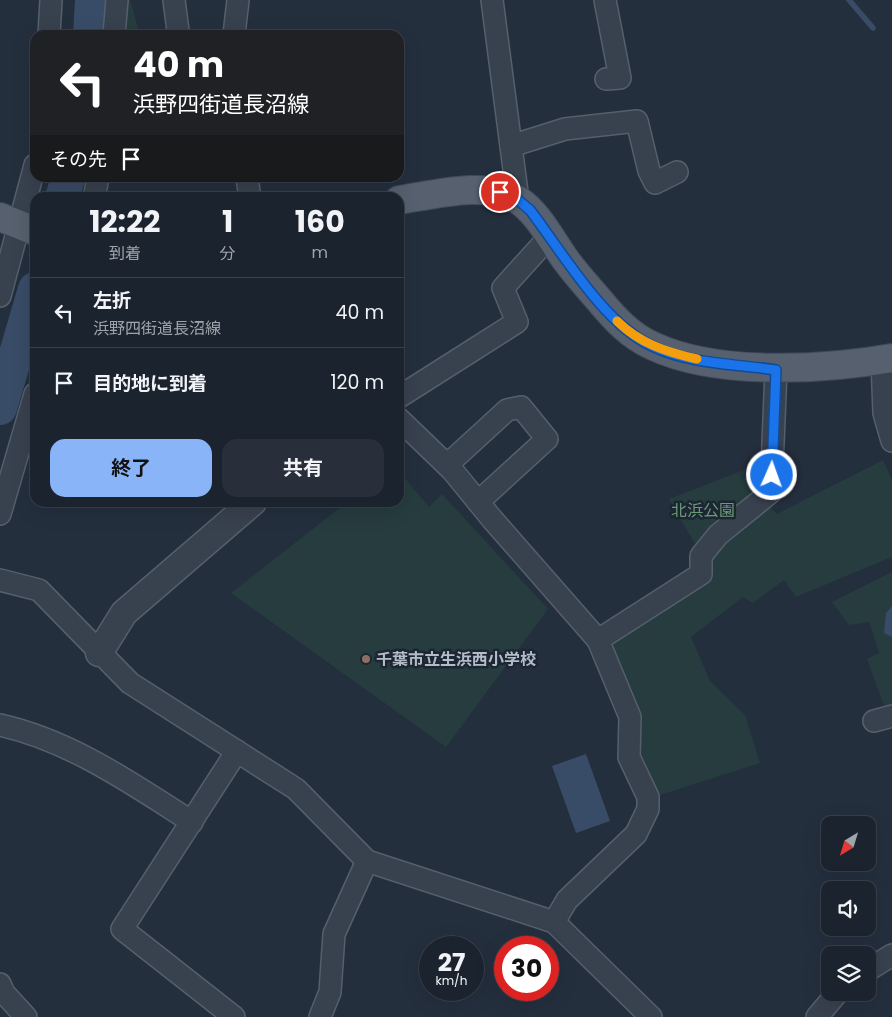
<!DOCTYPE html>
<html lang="ja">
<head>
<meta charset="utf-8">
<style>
	body { margin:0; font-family:Poppins,"Noto Sans JP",sans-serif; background:#282f3a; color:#f1f3f6; height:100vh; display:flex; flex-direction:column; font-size:19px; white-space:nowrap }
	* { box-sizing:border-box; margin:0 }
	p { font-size:16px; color:#a0a4aa }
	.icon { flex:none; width:28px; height:28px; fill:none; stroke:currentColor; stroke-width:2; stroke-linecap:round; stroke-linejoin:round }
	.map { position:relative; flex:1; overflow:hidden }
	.panel { position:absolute; left:30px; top:192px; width:374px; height:315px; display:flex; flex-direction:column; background:#1b232e; border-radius:15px; box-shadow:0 5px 20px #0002,0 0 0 1px #39404a }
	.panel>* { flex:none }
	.guide { position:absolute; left:30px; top:30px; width:374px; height:152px; border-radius:15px; box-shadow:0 5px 20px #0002,0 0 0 1px #39404a; background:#202124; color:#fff; overflow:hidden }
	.needle { width:32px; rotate:218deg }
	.tools { position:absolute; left:821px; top:816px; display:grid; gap:10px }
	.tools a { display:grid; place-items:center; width:55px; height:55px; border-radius:10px; background:#1b232e; box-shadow:0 5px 20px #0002,0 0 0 1px #39404a; font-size:25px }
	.speed { position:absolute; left:419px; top:936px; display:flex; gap:10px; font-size:25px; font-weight:700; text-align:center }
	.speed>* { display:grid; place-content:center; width:65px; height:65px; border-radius:50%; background:#1b232e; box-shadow:0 5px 20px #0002,0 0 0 1px #39404a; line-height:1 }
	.speed small { font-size:12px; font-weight:400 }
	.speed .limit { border:8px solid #d22; background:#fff; color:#111 }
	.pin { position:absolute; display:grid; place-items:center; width:42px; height:42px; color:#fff; margin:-21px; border:2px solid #fff; border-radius:50%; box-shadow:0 1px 5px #0007 }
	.me { position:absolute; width:55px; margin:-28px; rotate:2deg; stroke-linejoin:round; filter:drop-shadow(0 0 4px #0008) }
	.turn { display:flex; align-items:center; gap:18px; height:105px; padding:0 20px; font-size:22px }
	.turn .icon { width:65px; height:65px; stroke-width:2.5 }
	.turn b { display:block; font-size:35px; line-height:42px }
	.then { display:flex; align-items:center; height:48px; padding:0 20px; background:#0003; gap:10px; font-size:19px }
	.eta { display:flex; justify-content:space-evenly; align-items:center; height:85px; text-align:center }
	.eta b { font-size:30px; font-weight:700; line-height:35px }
	.primary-button { display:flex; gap:10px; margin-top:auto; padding:10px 20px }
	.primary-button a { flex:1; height:58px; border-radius:15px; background:#8ab4f8; color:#111; font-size:20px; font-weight:700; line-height:58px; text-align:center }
	.primary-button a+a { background:#282f3a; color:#f1f3f6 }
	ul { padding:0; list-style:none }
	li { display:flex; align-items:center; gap:15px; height:70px; padding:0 20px; border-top:1px solid #39404a }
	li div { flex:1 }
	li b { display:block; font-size:19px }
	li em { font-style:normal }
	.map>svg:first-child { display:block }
	.green { fill:#263c3f }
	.water { fill:#394c67 }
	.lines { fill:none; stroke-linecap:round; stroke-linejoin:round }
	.stream { stroke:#394c67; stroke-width:5.5 }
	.river { stroke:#394c67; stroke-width:34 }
	.minor-casing { stroke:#565f6c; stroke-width:24 }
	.tertiary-casing { stroke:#565f6c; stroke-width:29 }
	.primary-casing { stroke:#414a57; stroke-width:30 }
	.minor { stroke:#38414e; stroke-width:21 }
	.tertiary { stroke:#38414e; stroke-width:26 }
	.primary { stroke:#56606e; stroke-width:28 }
	.route-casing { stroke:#114b97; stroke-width:12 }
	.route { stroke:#1a73e8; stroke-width:9 }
	.slow { stroke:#f59e0b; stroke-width:9 }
	.education-dot { fill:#8d6e63; stroke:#1d2633; stroke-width:2 }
	.labels { text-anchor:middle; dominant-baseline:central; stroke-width:5; stroke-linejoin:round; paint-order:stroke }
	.park-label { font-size:16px; fill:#6b9a76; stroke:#1d2633 }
	.poi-label { font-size:16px; font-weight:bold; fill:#b4bcc9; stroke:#1d2633; text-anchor:start }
</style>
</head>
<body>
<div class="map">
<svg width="892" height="1017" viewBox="0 0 892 1017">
	<rect width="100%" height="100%" fill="#242f3e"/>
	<g class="green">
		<path d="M124,0H130L140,35H121Z"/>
		<path d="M883,460L892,480V557L796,597L784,580L753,603L743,597L691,637L710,681L745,715L760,763L657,796L636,758L609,650L611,640L712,577L705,561L720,539L767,505L777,514Z"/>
		<path d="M762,463V494L695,544L669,499Z"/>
		<path d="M399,471L429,507L442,494L548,609L446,747L231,593L346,503L399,502Z"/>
		<path d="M892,572V710L886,711L867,659L879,653L869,622L849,625L832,602Z"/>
	</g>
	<g class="water">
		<path d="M892,606V637L884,633L886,613Z"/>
		<path d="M586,754L610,821L576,833L552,766Z"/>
	</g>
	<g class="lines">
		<path class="stream" d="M849,0L873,28"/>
		<g class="river">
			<path d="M90,35L92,0"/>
			<path d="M62,198L68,178"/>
			<path d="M0,408L35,289"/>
		</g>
		<defs>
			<g id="minor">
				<path d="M174,0L178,31"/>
				<path d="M492,0L518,200"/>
				<path d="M605,0L620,78L606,79"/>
				<path d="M49,35L51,0"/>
				<path d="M114,35L117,0"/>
				<path d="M234,35L238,0"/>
				<path d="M511,146L565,129L637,121L649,171L655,183L677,172"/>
				<path d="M247,178L250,198"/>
				<path d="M94,198L98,178"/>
				<path d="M0,296L35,165"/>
				<path d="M882,360L884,413L892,441"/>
				<path d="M399,397L517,322L503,288L550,236"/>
				<path d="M399,419L452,470L492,519L598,640L630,717L629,757L648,797V809L636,834L567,900L554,922"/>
				<path d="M447,465L507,410L521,407L547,439L478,502"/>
				<path d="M0,514L35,394"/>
				<path d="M0,580L39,590L130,683L296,789L367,861L554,922L651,1017"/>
				<path d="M598,640L701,574V556L718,535L771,492L776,370"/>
				<path d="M874,721L892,716"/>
				<path d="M0,725C71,741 131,783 192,822"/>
				<path d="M868,970L892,955"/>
				<path d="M0,984L4,993L26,1017"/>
				<path d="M234,1017L122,929L237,751"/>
				<path d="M320,1017L330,992L334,934L367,861"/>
				<path d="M817,1017L838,992"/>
			</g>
			<path id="tertiary" d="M99,653L124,613L253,502"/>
			<g id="primary">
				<path d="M399,200C433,195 487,180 518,200C538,213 551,239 565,259C575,273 587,286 599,300C614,318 630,336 653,346C717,376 823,370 892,358"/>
				<path d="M0,217L35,231"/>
			</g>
		</defs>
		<use href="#minor" class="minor-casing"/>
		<use href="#tertiary" class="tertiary-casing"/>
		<use href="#primary" class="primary-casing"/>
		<use href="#minor" class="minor"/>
		<use href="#tertiary" class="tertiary"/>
		<use href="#primary" class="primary"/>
	</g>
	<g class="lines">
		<defs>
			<path id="route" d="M500,192L518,200L530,210C563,253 603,323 652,346C689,364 736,364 776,370L772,475"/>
		</defs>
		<use href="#route" class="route-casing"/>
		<use href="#route" class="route"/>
		<path class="slow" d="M617,321C639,343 666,352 697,359"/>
	</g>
	<circle class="education-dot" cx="366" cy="659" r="5"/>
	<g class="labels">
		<g class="park-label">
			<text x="703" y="510">北浜公園</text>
		</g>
		<g class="poi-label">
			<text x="376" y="659">千葉市立生浜西小学校</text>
		</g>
	</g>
</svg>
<div class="tools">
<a><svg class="needle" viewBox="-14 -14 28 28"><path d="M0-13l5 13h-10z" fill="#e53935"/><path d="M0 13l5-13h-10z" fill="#a0a4aa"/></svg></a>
<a><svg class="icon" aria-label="sound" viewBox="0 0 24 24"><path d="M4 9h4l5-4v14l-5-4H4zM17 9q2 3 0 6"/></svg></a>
<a><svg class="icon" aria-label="layers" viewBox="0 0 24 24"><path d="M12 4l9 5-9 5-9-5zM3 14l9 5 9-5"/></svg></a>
</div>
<div class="speed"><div>27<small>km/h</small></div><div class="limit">30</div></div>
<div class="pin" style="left:500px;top:192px;background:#d93025"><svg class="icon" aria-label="arrive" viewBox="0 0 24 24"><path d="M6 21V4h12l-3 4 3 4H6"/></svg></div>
<svg class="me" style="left:772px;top:475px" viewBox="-20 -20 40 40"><circle r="17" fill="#1a73e8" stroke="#fff" stroke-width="3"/><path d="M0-11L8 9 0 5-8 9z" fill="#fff"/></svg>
<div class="guide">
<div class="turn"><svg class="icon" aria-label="left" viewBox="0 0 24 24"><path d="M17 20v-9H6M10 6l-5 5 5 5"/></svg><div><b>40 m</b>浜野四街道長沼線</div></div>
<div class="then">その先<svg class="icon" aria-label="arrive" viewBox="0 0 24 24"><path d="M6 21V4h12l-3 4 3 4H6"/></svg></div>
</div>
<section class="panel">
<div class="eta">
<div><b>12:22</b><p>到着</p></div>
<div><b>1</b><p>分</p></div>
<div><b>160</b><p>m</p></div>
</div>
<ul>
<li><svg class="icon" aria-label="left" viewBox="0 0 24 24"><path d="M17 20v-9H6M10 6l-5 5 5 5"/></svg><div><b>左折</b><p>浜野四街道長沼線</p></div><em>40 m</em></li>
<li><svg class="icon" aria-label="arrive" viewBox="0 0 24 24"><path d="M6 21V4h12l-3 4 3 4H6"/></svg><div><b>目的地に到着</b></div><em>120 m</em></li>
</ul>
<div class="primary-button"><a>終了</a><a>共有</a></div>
</section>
</div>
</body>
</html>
